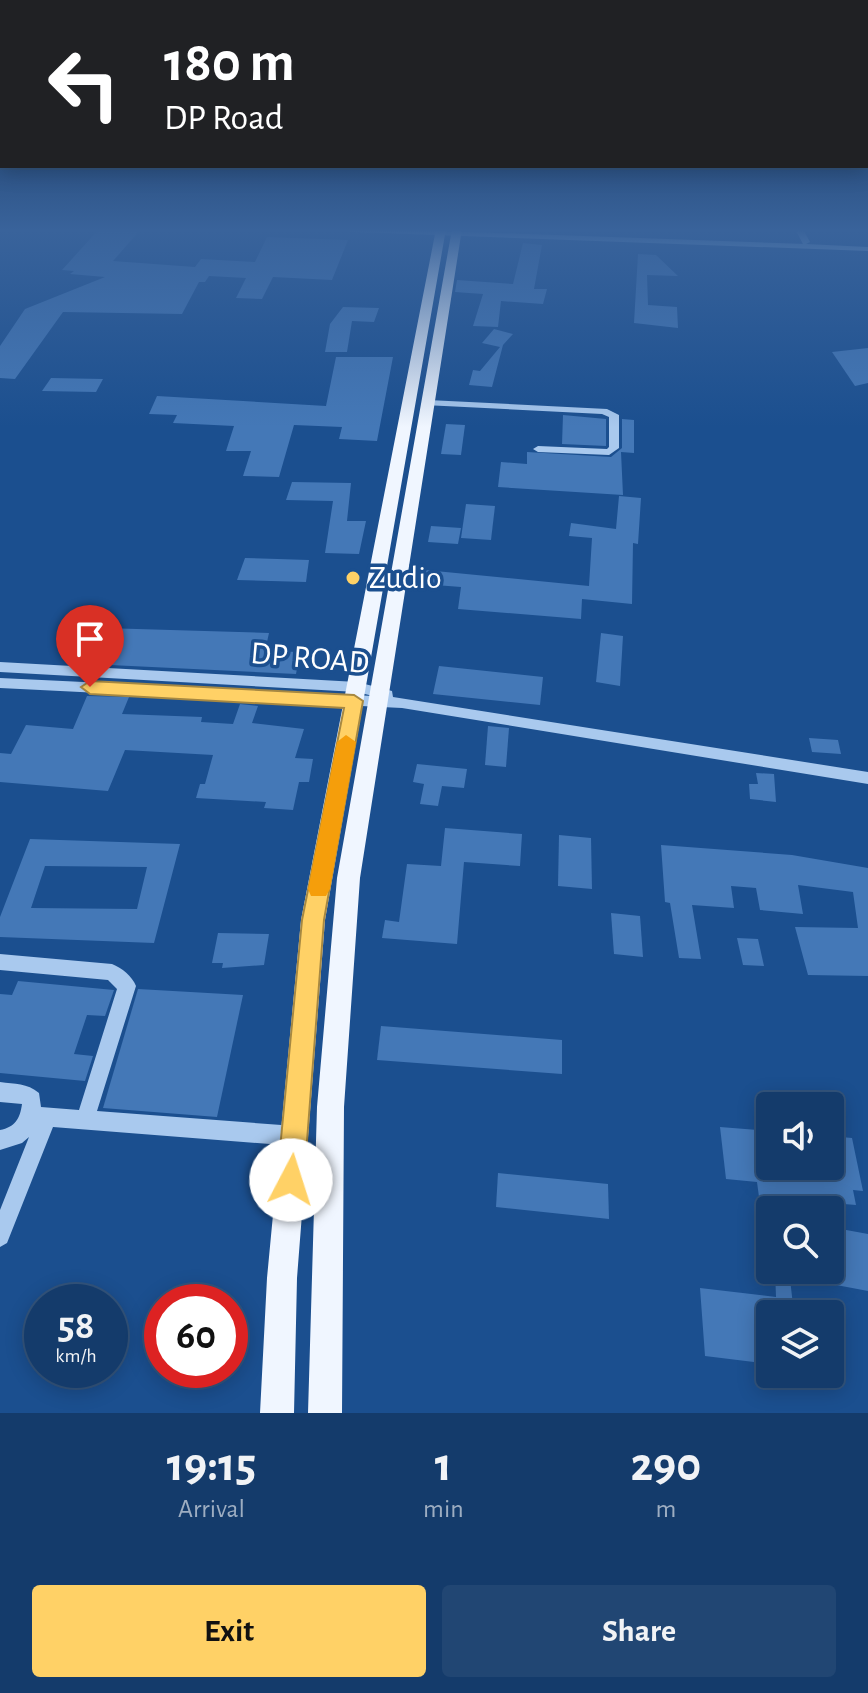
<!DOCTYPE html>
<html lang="en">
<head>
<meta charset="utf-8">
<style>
	body { margin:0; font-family:"Alegreya Sans",sans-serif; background:#214673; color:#f1f3f6; height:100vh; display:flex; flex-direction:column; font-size:30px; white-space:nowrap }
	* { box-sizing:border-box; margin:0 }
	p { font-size:26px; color:#9dadc1 }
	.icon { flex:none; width:44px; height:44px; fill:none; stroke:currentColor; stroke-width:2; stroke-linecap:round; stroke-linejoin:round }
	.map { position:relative; height:1413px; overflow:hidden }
	.sheet { display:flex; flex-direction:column; background:#143b6b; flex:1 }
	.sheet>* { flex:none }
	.guide { position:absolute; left:0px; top:0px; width:868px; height:168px; box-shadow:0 4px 20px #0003,0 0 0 2px #33557e; background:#202124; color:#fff; overflow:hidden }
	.controls { position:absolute; left:756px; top:1092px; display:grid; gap:16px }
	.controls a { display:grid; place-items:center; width:88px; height:88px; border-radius:8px; background:#143b6b; box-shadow:0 4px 20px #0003,0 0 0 2px #33557e; font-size:40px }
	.speed { position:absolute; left:24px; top:1284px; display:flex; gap:16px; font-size:40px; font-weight:700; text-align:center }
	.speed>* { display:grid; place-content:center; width:104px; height:104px; border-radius:50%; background:#143b6b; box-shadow:0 4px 20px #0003,0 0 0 2px #33557e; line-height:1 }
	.speed small { font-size:20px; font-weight:400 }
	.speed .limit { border:12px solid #d22; background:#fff; color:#111 }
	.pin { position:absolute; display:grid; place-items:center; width:68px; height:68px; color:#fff; margin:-82px -34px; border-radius:50% 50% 50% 0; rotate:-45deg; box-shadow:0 0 8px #0007 }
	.pin .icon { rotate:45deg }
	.me { position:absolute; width:88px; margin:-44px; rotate:5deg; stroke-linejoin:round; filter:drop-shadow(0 0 6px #0008) }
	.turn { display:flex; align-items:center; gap:28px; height:168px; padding:0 32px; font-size:36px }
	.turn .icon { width:104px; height:104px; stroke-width:2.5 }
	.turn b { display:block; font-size:56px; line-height:68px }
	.eta { display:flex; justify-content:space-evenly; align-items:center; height:136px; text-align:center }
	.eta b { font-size:48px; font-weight:600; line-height:56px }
	.button { display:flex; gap:16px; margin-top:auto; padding:16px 32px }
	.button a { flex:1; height:92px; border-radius:8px; background:#ffd166; color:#111; font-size:32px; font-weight:600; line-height:92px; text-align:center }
	.button a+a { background:#214673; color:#f1f3f6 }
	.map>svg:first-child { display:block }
	.building { fill:#4478b7; fill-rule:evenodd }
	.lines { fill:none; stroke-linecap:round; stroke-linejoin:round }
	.minor { fill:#a9c9ee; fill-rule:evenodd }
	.major { fill:#f0f6ff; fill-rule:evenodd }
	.route { fill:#ffd166; stroke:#a68842; stroke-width:2 }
	.slow { fill:#f59e0b }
	.poi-dot { fill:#ffd166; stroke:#1b4f8f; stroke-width:3 }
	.labels { text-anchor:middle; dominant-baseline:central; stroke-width:7; stroke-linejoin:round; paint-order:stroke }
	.poi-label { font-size:32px; fill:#fff; stroke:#1b4f8f; text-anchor:start }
	.street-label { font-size:32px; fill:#fff; stroke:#1b4f8f }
</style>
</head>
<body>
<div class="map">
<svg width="868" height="1413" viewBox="0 0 868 1413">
	<rect width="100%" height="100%" fill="#1b4f8f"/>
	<g class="building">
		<path d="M99,229H141L113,261L195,267L201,259L255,262L267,237L348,240L332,280L273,277L262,299L236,298L246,278L209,276L205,282H199L182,314L63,312L15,379L0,378V346L25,309L105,277L70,274L74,271L62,270Z"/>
		<path d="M523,243L542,245L534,289H547L543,304L501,301L498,327L473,326L483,294L455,292L457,280L513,284Z"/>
		<path d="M638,254L656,255L678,276L647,275L648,305L677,307L678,328L634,323Z"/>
		<path d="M343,307L379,308L374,322L352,321L347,352H325L330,324Z"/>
		<path d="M494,329L513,334L503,345L492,387L469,385L473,370L480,371L500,347L482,343Z"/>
		<path d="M868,348V383L855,386L832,352Z"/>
		<path d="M336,357H393L377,441L339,439L342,427L294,425L279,477L243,476L251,451H226L234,426L173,423L177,415L149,414L157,396L326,406Z"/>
		<path d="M51,378L103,379L96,392L42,391Z"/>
		<path d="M563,415L606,419V446L562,444Z"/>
		<path d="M622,419L634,420V453L621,452L623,495L498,487L501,462L527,464V452L611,457L622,448Z"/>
		<path d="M446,424L465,425L461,455L441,454Z"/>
		<path d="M292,482L351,483L347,521H366L359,554L325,553L333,501L286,500Z"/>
		<path d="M619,496L641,498L638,544L633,543L632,604L582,599L581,619L458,609L461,587L422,584L425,570L589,586L592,538L569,536L571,523L616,529Z"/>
		<path d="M466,504L495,506L491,540L461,538Z"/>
		<path d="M431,526L461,528L458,544L428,542Z"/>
		<path d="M245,558L309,560L306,582L237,580Z"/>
		<path d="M103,628L269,633L265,651L300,652L296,674L89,664Z"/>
		<path d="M601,633L623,636L620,686L596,682Z"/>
		<path d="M439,666L543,677L540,705L433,694Z"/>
		<path d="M87,696L129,697L122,714L202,717L201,722L233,724L240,704L258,706L252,723L304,729L295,758L313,759L309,782H299L293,810L264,808L266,802L196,798L200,784H205L213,755L125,750L108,791L0,782V753L11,754L26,725L73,729Z"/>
		<path d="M488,726L509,728L506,767L485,765Z"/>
		<path d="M809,738L838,740L841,754L812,752Z"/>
		<path d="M417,764L467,769L464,788L442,786L438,806L420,804L424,784L413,782Z"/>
		<path d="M756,773L774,774L776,802L750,799L749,784H758Z"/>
		<path d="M445,828L522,834L520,866L464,862L457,944L382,938L385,920L399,922L407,864L441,866Z"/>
		<path d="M559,835L591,838L592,889L558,886Z"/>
		<path d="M30,839L180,844L154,943L0,937V917ZM45,866L147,867L137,909L31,908Z"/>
		<path d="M661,845L792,855L868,868V976L808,975L795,927L858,928L853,892L798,885L803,914L760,910L756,888L731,886L734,908L692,905L701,959L679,958L670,903L665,902Z"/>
		<path d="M611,913L640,916L643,957L614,954Z"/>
		<path d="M218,933L269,934L264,965L222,968L223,963H212Z"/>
		<path d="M737,938L758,939L764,966L743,965Z"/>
		<path d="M18,981L114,990L105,1016L87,1015L74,1054L93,1056L85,1081L0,1073V994L12,995Z"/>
		<path d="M138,989L243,995L217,1117L103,1108Z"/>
		<path d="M381,1026L562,1040V1074L377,1060Z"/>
		<path d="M720,1127L770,1131V1166H830V1136L852,1138L863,1191L853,1190L856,1205L759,1197L757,1182L726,1179Z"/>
		<path d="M498,1173L608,1184L609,1219L496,1207Z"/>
		<path d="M830,1227L868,1234V1291L794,1277L795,1270H830Z"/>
		<path d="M775,1270H789L794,1314H770V1364L705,1356L700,1288L776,1297Z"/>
	</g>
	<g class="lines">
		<g class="minor">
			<path d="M324,229H388L806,244H803L795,229H803L810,242L806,244L868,247V251L328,231Z"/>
			<path d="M428,400L607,409L619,415V448L609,455L538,452L533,449L538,446L607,449L609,447V417L602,414L424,405V401Z"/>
			<path d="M0,662L357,682L392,691L393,697L868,772V784L402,708L0,688V678L373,696L357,692L0,672Z"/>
			<path d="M0,954L112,964C122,968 132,976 136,986L97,1111L295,1126L302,1129L305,1136L302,1143L295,1146L53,1127L7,1243L0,1247V1210L29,1137L22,1143L0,1150V1130C15,1127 20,1119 22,1104L0,1102V1082C15,1084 27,1083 39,1093L41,1107L79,1110L117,989L108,980L0,970Z"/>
		</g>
		<g class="major">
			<path d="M436,229H446L325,920L297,1278L294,1413H260L267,1278L301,920Z"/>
			<path d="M452,229H462L360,878L344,1107L342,1413H308L317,1107L337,878Z"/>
		</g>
	</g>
	<linearGradient id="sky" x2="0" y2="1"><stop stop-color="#0f2b4f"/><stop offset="0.54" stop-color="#39639b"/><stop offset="1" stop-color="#39639b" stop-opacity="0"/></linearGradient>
	<rect width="868" height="427" fill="url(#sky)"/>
	<path class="route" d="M90,681L354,695L363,701L324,920L304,1180L300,1189L291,1193L281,1189L277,1180L302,920L344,708L90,694L81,687Z"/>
	<path class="slow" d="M346,735L356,742L330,889L326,896H311L308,889L337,742Z"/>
	<circle class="poi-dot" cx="353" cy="578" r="8"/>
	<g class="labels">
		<g class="poi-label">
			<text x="369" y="578">Zudio</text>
		</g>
		<g class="street-label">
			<text transform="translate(310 658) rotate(5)">DP ROAD</text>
		</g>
	</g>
</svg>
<div class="controls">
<a><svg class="icon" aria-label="sound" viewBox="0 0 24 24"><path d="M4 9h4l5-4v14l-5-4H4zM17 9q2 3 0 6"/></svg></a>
<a><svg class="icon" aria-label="search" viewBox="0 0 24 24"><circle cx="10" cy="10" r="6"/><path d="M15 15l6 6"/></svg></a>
<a><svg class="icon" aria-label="layers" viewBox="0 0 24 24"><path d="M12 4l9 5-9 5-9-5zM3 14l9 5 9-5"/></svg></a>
</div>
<div class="speed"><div>58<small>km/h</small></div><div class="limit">60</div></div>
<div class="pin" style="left:90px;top:687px;background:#d93025"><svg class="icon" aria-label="arrive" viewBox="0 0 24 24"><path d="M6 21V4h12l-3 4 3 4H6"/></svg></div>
<svg class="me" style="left:291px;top:1180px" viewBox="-20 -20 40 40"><circle r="19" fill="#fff"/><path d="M0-13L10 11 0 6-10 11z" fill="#ffd166"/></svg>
<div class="guide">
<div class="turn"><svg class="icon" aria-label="left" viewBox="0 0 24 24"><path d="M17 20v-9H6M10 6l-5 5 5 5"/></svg><div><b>180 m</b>DP Road</div></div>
</div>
</div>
<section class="sheet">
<div class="eta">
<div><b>19:15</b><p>Arrival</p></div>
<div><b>1</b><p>min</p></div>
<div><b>290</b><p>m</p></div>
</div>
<div class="button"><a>Exit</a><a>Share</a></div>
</section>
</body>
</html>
